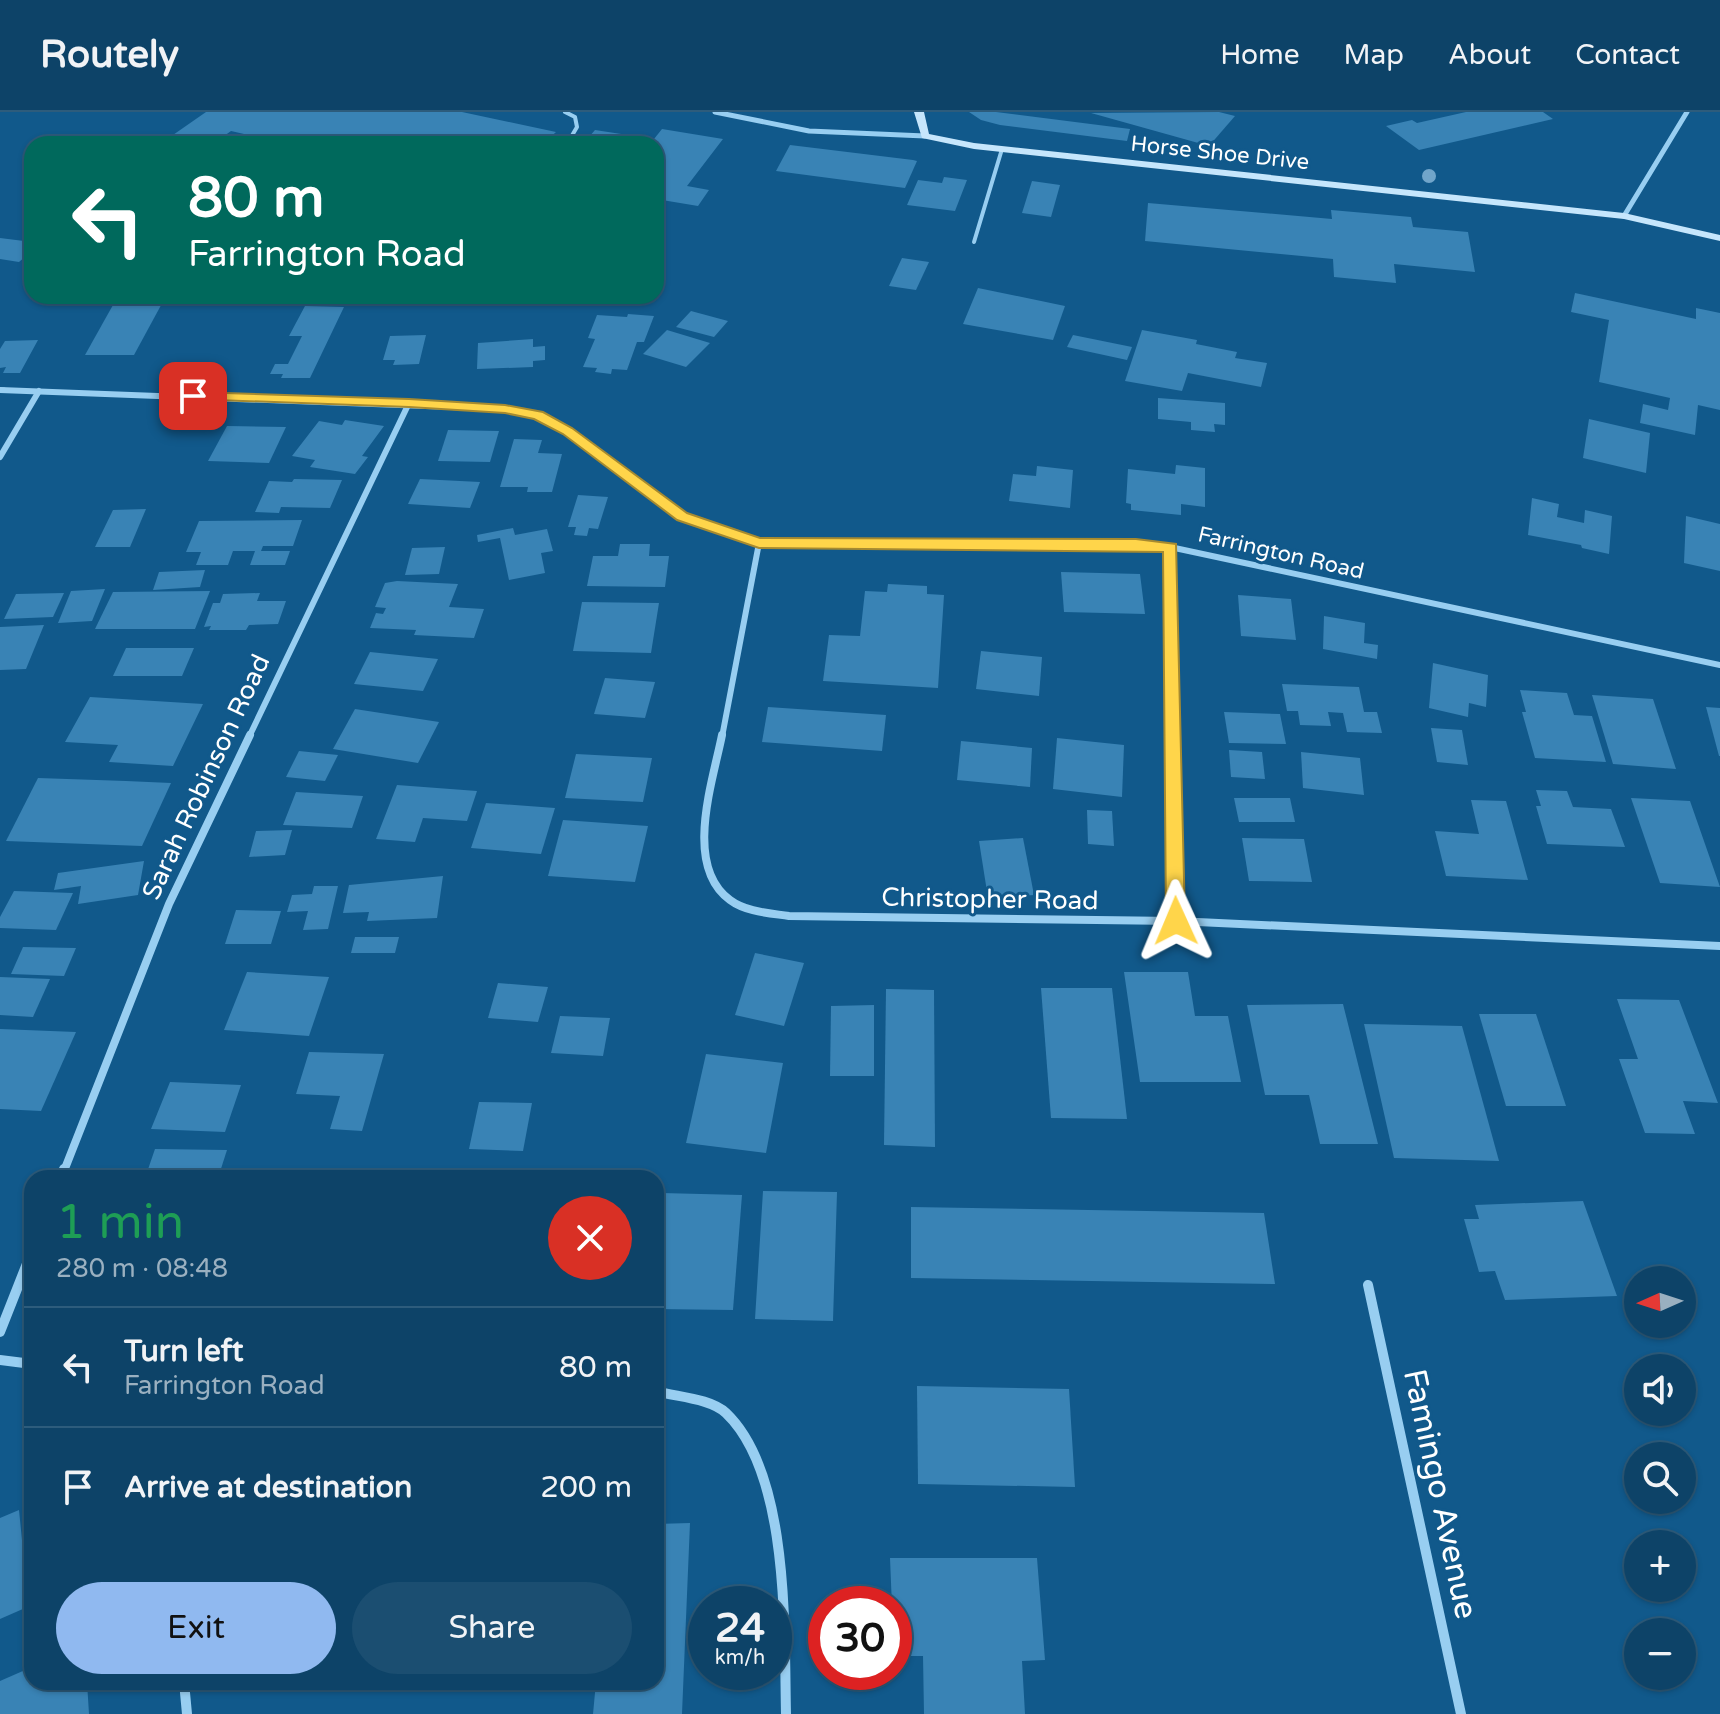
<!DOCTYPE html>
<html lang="en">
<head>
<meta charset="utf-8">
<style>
	body { margin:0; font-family:"Varela Round",sans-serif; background:#1b4e71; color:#f1f3f6; height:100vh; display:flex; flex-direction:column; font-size:30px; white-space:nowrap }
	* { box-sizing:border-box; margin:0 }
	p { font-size:26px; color:#9ab0c0 }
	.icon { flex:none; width:44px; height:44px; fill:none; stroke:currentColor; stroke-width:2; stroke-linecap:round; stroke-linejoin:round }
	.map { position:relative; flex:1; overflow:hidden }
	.details { position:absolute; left:24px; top:1058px; width:640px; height:520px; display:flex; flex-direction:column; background:#0d4368; border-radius:24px; box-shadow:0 2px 6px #0004,0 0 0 2px #2d5c7c }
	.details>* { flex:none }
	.hud { position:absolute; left:24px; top:24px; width:640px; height:168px; border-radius:24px; box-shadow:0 2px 6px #0004,0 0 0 2px #2d5c7c; background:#00695c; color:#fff; overflow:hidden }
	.needle { width:52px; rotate:267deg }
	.fabs { position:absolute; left:1624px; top:1154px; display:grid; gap:16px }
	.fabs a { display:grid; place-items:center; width:72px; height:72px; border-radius:50%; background:#0d4368; box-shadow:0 2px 6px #0004,0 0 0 2px #2d5c7c; font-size:40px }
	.speed { position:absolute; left:688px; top:1474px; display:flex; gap:16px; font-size:40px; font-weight:700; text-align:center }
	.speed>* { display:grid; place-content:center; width:104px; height:104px; border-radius:50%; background:#0d4368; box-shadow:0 2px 6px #0004,0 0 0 2px #2d5c7c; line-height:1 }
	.speed small { font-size:20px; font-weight:400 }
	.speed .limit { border:12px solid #d22; background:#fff; color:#111 }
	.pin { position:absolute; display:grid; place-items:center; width:68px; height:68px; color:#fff; margin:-34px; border-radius:16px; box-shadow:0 4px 12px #0006 }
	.me { position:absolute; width:88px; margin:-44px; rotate:359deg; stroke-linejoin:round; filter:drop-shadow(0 0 6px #0008) }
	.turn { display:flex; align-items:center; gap:28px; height:168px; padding:0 32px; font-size:36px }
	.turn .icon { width:104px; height:104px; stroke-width:2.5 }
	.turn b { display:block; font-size:56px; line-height:68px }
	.round { display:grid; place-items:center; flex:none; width:84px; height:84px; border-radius:42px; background:#1b4e71 }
	.overview { display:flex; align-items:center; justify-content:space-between; height:136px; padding:0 32px }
	h1 { font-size:48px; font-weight:600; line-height:60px; color:#1e9e55 }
	.cta { display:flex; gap:16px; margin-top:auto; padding:16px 32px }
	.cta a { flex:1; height:92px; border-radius:48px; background:#90b9f0; color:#111; font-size:32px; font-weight:600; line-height:92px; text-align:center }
	.cta a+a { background:#1b4e71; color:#f1f3f6 }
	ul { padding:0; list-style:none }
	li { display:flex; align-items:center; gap:24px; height:120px; padding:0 32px; border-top:2px solid #2d5c7c }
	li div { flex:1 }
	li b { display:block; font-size:30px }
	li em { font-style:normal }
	header { display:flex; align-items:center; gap:48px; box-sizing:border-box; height:112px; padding:0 40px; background:#0d4368; border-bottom:2px solid #2d5c7c }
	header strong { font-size:38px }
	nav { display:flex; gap:44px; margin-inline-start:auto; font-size:28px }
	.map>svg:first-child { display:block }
	.building { fill:#3983b5 }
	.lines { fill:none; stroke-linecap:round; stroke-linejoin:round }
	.lane { stroke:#98cef1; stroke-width:4 }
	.street-far3 { stroke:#98cef1; stroke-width:5 }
	.street-far2 { stroke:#98cef1; stroke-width:6 }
	.street-far1 { stroke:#98cef1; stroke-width:8 }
	.street { stroke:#98cef1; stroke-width:10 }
	.secondary { fill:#c6e6fc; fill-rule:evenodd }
	.tree { fill:#71a5ca }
	.route { fill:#ffd54a; stroke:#a68a30; stroke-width:2 }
	.labels { text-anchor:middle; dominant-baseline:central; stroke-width:6; stroke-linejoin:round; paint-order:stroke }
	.far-street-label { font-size:22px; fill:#fff; stroke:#11598b }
	.street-label { font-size:26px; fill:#fff; stroke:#11598b }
	.near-street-label { font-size:32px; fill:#fff; stroke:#11598b }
</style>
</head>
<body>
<header>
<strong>Routely</strong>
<nav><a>Home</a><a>Map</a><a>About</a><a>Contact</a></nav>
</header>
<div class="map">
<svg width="1720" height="1602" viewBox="0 0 1720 1602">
	<rect width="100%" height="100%" fill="#11598b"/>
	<g class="building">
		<path d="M206,0H462L556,20L543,32H288L231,19L213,32H160Z"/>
		<path d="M969,0H996L1130,17L1127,29L1000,13L981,8Z"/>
		<path d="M1219,0L1235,4L1209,34L1091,1Z"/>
		<path d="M1466,0H1543L1553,7L1419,38L1386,14L1412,8L1417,11Z"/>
		<path d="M662,17L723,27L687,74L709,78L698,94L656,87V32H583L595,18L654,27Z"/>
		<path d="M790,33L913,48L917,49L905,76L776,59Z"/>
		<path d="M944,65L967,68L955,99L907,93L918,68L942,71Z"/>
		<path d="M1032,69L1060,73L1051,105L1022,101Z"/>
		<path d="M1148,91L1332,107L1331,98L1411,105L1413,115L1468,120L1475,160L1394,152L1396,171L1334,165L1333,147L1145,129Z"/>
		<path d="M0,126L32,130V139L19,150L0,147Z"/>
		<path d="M902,146L929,150L916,178L889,174Z"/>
		<path d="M978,176L1065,194L1053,228L963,212Z"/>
		<path d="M1575,181L1696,207V196L1720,201V298L1698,293L1695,323L1640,311L1643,292L1668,298L1670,286L1599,270L1609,208L1571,200Z"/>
		<path d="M118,184H166L134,243H85Z"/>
		<path d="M305,194L344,195L310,266H281L283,262H270L275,252H288L302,224H289Z"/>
		<path d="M691,199L728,209L714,225L676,215Z"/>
		<path d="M628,202L654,204L644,230H637L627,258L612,257L611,262L595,260L597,256L583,255L595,227L588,226L597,203L627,205Z"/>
		<path d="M667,218L710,231L686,255L643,242Z"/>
		<path d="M1142,218L1197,228L1196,232L1237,240L1235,246L1267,251L1261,275L1188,261L1182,279L1125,269Z"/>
		<path d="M426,223L419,252L393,253L395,248H383L390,224Z"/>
		<path d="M1073,223L1132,235L1127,248L1067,235Z"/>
		<path d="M533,227V235L545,234V248L533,249V255L477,257L478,231Z"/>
		<path d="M38,228L20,261H3L6,255L0,256V237L5,229Z"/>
		<path d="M1158,286L1225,291V313L1214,312L1215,320L1191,318V310L1158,307Z"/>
		<path d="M1589,307L1650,321L1646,361L1583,346Z"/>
		<path d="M345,308L384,314L362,344L368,345L355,362L310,355L315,348L292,344L319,309L342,313Z"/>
		<path d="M227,314L286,315L269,351L208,349Z"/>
		<path d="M448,318L499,319L490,350L438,349Z"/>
		<path d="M514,327L542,328L538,341L562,342L552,380H527L528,375H500Z"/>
		<path d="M1176,353L1205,356V395L1181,392V403L1131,398V392L1126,391L1128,357L1175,362Z"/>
		<path d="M1037,354L1073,358L1070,396L1009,389L1013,362L1036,364Z"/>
		<path d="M294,367L342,368L330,396L281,395L279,401L255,400L269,369L292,370Z"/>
		<path d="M420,367L480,370L470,396L408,392Z"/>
		<path d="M578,383L608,385L598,417L589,416L587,424L574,423L576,415H568Z"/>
		<path d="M1532,386L1559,392L1557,405L1584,411L1585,398L1612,404L1609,442L1582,436L1581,433L1528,423Z"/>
		<path d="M146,397L130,435H95L113,398Z"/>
		<path d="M1686,404L1720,412V459L1684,451Z"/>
		<path d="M302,408L293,434H263L261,439H290L285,453H250L255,439H233L228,453H196L201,440H186L199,409Z"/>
		<path d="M513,416L515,423L547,417L553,439L541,441L545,461L509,468L500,426L478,430L477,423Z"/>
		<path d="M620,432H650L649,444H669L665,475L587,474L593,444H618Z"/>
		<path d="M445,435L439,462L405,463L412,436Z"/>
		<path d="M205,458L200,475L153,478L159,460Z"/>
		<path d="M1061,460L1140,462L1145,502L1064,500Z"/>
		<path d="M397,469L458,472L449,495L484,497L474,526L414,523L416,518L370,516L376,501L383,502L386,496L375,495L385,471Z"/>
		<path d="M888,472L927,474V482L944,483L938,576L823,569L829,523L860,524L865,479L887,480Z"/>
		<path d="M105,477L92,509L58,511L71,479Z"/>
		<path d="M210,479L195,517H95L113,480Z"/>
		<path d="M64,481L53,505L4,507L16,482Z"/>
		<path d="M260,481L257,489H286L278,512L249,513L246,518H209L211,514L204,515L213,491H220L223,482Z"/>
		<path d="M1238,483L1291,487L1296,528L1241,524Z"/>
		<path d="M582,490L659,491L651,541L573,539Z"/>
		<path d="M1324,504L1365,511L1364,531L1378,533L1377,547L1323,537Z"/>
		<path d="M44,513L26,557L0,558V515Z"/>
		<path d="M126,536H194L182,564H113Z"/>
		<path d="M981,539L1042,545L1039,584L976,577Z"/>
		<path d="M370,540L438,547L423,579L354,572Z"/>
		<path d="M1433,551L1488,563L1486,595L1469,591L1468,605L1429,596Z"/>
		<path d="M605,566L655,570L645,606L594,602Z"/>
		<path d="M1282,572L1359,575L1364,600H1377L1382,621L1347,620L1343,601L1328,600L1331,614L1300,613L1298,599H1287Z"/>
		<path d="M1520,578L1567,581L1574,603L1592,604L1606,650L1535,646L1522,600H1526Z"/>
		<path d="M1592,583L1653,587L1676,657L1613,652Z"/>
		<path d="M90,585L203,592L173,654L109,650L118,633L65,630Z"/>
		<path d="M768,595L886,603L882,639L762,630Z"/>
		<path d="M1706,595L1720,596V644H1719Z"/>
		<path d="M355,597L439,610L418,651L333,637Z"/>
		<path d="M1224,600L1280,602L1286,632L1229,631Z"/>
		<path d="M1431,616L1462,618L1468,653L1437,650Z"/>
		<path d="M1057,626L1124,633L1122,685L1053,677Z"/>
		<path d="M961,629L1032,636L1030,675L957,668Z"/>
		<path d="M1229,638L1262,640L1265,667L1231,665Z"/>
		<path d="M299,639L338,643L325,669L286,665Z"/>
		<path d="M1301,640L1360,646L1364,683L1303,676Z"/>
		<path d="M576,642L652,646L643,690L565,686Z"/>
		<path d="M38,666L126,669L171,671L142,734L6,729Z"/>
		<path d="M397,673L477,679L467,709L423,706L415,730L376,727Z"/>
		<path d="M1536,678L1567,679L1573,695L1611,697L1625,735L1547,732L1536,694H1541Z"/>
		<path d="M296,680L363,684L352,716L283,713Z"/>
		<path d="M1234,686H1290L1295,710H1239Z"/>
		<path d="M1631,686L1690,689L1720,775L1660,771Z"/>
		<path d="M1471,688L1506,689L1528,768L1446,764L1435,719L1479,722Z"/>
		<path d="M486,691L555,696L541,742L471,736Z"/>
		<path d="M1087,698L1112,699L1114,734L1088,732Z"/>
		<path d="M563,708L648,714L635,770L548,764Z"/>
		<path d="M292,718L285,743L249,745L256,719Z"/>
		<path d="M1023,726L1034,783L988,786L979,729Z"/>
		<path d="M1242,726L1304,727L1312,770L1249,769Z"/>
		<path d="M144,749L138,783L78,792L81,774L54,778L58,761Z"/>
		<path d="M443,764L437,806L367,809L369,800L343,801L349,773Z"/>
		<path d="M314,774H338L328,817L303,818L308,799L287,800L292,783L312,782Z"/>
		<path d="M14,779L73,781L56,818L0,816V805Z"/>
		<path d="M236,798L281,799L271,832H225Z"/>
		<path d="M355,825H399L395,841H351Z"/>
		<path d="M23,835L76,836L64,864L11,862Z"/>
		<path d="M755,841L804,851L784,914L735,903Z"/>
		<path d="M247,860L329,865L309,924L224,918Z"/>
		<path d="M1124,860H1188L1195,904H1228L1241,970H1140Z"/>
		<path d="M0,865L50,867L33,905L0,903Z"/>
		<path d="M498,871L548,875L538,910L488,906Z"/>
		<path d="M1041,876H1112L1127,1007L1051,1006Z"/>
		<path d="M886,877L934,878L935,1035L884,1033Z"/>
		<path d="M1617,887L1679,888L1718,991L1683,989L1695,1022L1645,1021L1619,947H1638Z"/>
		<path d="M1343,892L1378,1032H1320L1309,983H1265L1247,893Z"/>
		<path d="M874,893V964H830L831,894Z"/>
		<path d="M1479,902H1536L1566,994H1506Z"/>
		<path d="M560,904L610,906L603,944L551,941Z"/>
		<path d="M1364,912L1462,914L1499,1049L1394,1046Z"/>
		<path d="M0,917L76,920L41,999L0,997Z"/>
		<path d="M309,940L384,942L362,1019L330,1017L340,984L296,982Z"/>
		<path d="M706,942L783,951L766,1041L686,1031Z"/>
		<path d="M170,970L241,973L225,1020L151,1017Z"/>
		<path d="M479,990L532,991L523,1039L469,1037Z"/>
		<path d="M155,1037L227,1038L218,1066H145Z"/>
		<path d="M763,1079L837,1080L833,1209L755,1207Z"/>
		<path d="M661,1081L742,1083L733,1198L656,1197V1128Z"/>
		<path d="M1583,1089L1617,1184L1505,1188L1495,1159L1479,1160L1464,1107H1479L1475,1093Z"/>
		<path d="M911,1095L1264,1101L1275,1172L911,1166Z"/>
		<path d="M917,1274L1069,1277L1075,1375L918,1372Z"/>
		<path d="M19,1398L22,1428L32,1424V1493L0,1507V1406Z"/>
		<path d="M690,1411L682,1602H593L596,1570H656V1412Z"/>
		<path d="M890,1446H1037L1045,1548L1022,1549L1025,1602H924L923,1544H894Z"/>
		<path d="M32,1555V1570H87L89,1602H0V1569Z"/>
	</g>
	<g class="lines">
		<g class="lane">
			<path d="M565,0L575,5L577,15L567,32"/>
			<path d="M974,130L1002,37"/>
		</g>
		<g class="street-far3">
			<path d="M715,0L809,19L925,24"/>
			<path d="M1624,104L1687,0"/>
			<path d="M0,278H4"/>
		</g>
		<g class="street-far2">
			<path d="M0,278L505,297L538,303L568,319L682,405L759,431L1136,432L1170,435L1720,553"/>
			<path d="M0,345L39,279"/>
			<path d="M1170,435L1173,625"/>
			<path d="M249,625L409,291"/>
			<path d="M722,625L759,431"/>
		</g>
		<g class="street-far1">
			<path d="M722,623C713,669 683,754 730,788C746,800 769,801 789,804L1176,809L1720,834"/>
			<path d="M1173,623L1176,809"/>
			<path d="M64,1059L169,792L250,623"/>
		</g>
		<g class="street">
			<path d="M61,1066L64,1057"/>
			<path d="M1368,1173L1461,1602"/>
			<path d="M0,1220L32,1139"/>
			<path d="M0,1248L32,1252"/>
			<path d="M656,1279C676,1285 710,1286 726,1301C790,1362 784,1519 786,1602"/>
			<path d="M184,1570L187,1602"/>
		</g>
		<path class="secondary" d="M914,0H924L929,22L974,31L1624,101L1720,123V129L1624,107L974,37L922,26Z"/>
	</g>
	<circle class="tree" cx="1429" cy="64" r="7"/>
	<path class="route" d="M193,280L409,287L505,293L543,300L572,316L687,401L760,426L1136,427L1176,432L1185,809L1182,815H1169L1166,809L1163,440L759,436L677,408L563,322L534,307L505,301L409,295L189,287V281Z"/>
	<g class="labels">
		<g class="far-street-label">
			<text transform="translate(1220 41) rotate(6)">Horse Shoe Drive</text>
			<text transform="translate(1281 441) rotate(13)">Farrington Road</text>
		</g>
		<g class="street-label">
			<text transform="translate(206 665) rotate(-65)">Sarah Robinson Road</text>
			<text transform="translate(990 787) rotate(1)">Christopher Road</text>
		</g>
		<g class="near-street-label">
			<text transform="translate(1440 1382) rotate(78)">Famingo Avenue</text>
		</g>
	</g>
</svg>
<div class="fabs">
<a><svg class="needle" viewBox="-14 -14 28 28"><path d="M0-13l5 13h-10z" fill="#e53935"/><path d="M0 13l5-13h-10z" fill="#9ab0c0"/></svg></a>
<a><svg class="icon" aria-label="sound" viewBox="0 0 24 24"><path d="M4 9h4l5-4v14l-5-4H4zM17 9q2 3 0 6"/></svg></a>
<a><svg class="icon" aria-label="search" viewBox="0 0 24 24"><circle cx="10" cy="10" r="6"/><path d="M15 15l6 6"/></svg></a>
<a>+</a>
<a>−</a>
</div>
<div class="speed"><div>24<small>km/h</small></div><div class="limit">30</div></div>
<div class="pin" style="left:193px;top:284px;background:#d93025"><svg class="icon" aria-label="arrive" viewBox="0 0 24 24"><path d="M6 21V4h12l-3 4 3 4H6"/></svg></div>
<svg class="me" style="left:1176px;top:809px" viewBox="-20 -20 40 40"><path d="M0-17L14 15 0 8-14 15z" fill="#ffd54a" stroke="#fff" stroke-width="4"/></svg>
<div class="hud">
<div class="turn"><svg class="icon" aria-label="left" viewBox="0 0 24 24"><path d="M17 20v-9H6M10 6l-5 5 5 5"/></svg><div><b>80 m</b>Farrington Road</div></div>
</div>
<section class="details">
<div class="overview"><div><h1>1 min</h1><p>280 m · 08:48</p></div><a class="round" style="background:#d93025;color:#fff"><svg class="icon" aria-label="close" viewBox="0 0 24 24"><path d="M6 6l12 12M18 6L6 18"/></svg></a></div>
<ul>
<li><svg class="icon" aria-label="left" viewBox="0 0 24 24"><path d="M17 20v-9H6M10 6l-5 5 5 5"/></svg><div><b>Turn left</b><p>Farrington Road</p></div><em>80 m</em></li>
<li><svg class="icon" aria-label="arrive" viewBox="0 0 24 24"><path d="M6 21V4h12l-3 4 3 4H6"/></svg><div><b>Arrive at destination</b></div><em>200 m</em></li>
</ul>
<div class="cta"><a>Exit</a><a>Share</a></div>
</section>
</div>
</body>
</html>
